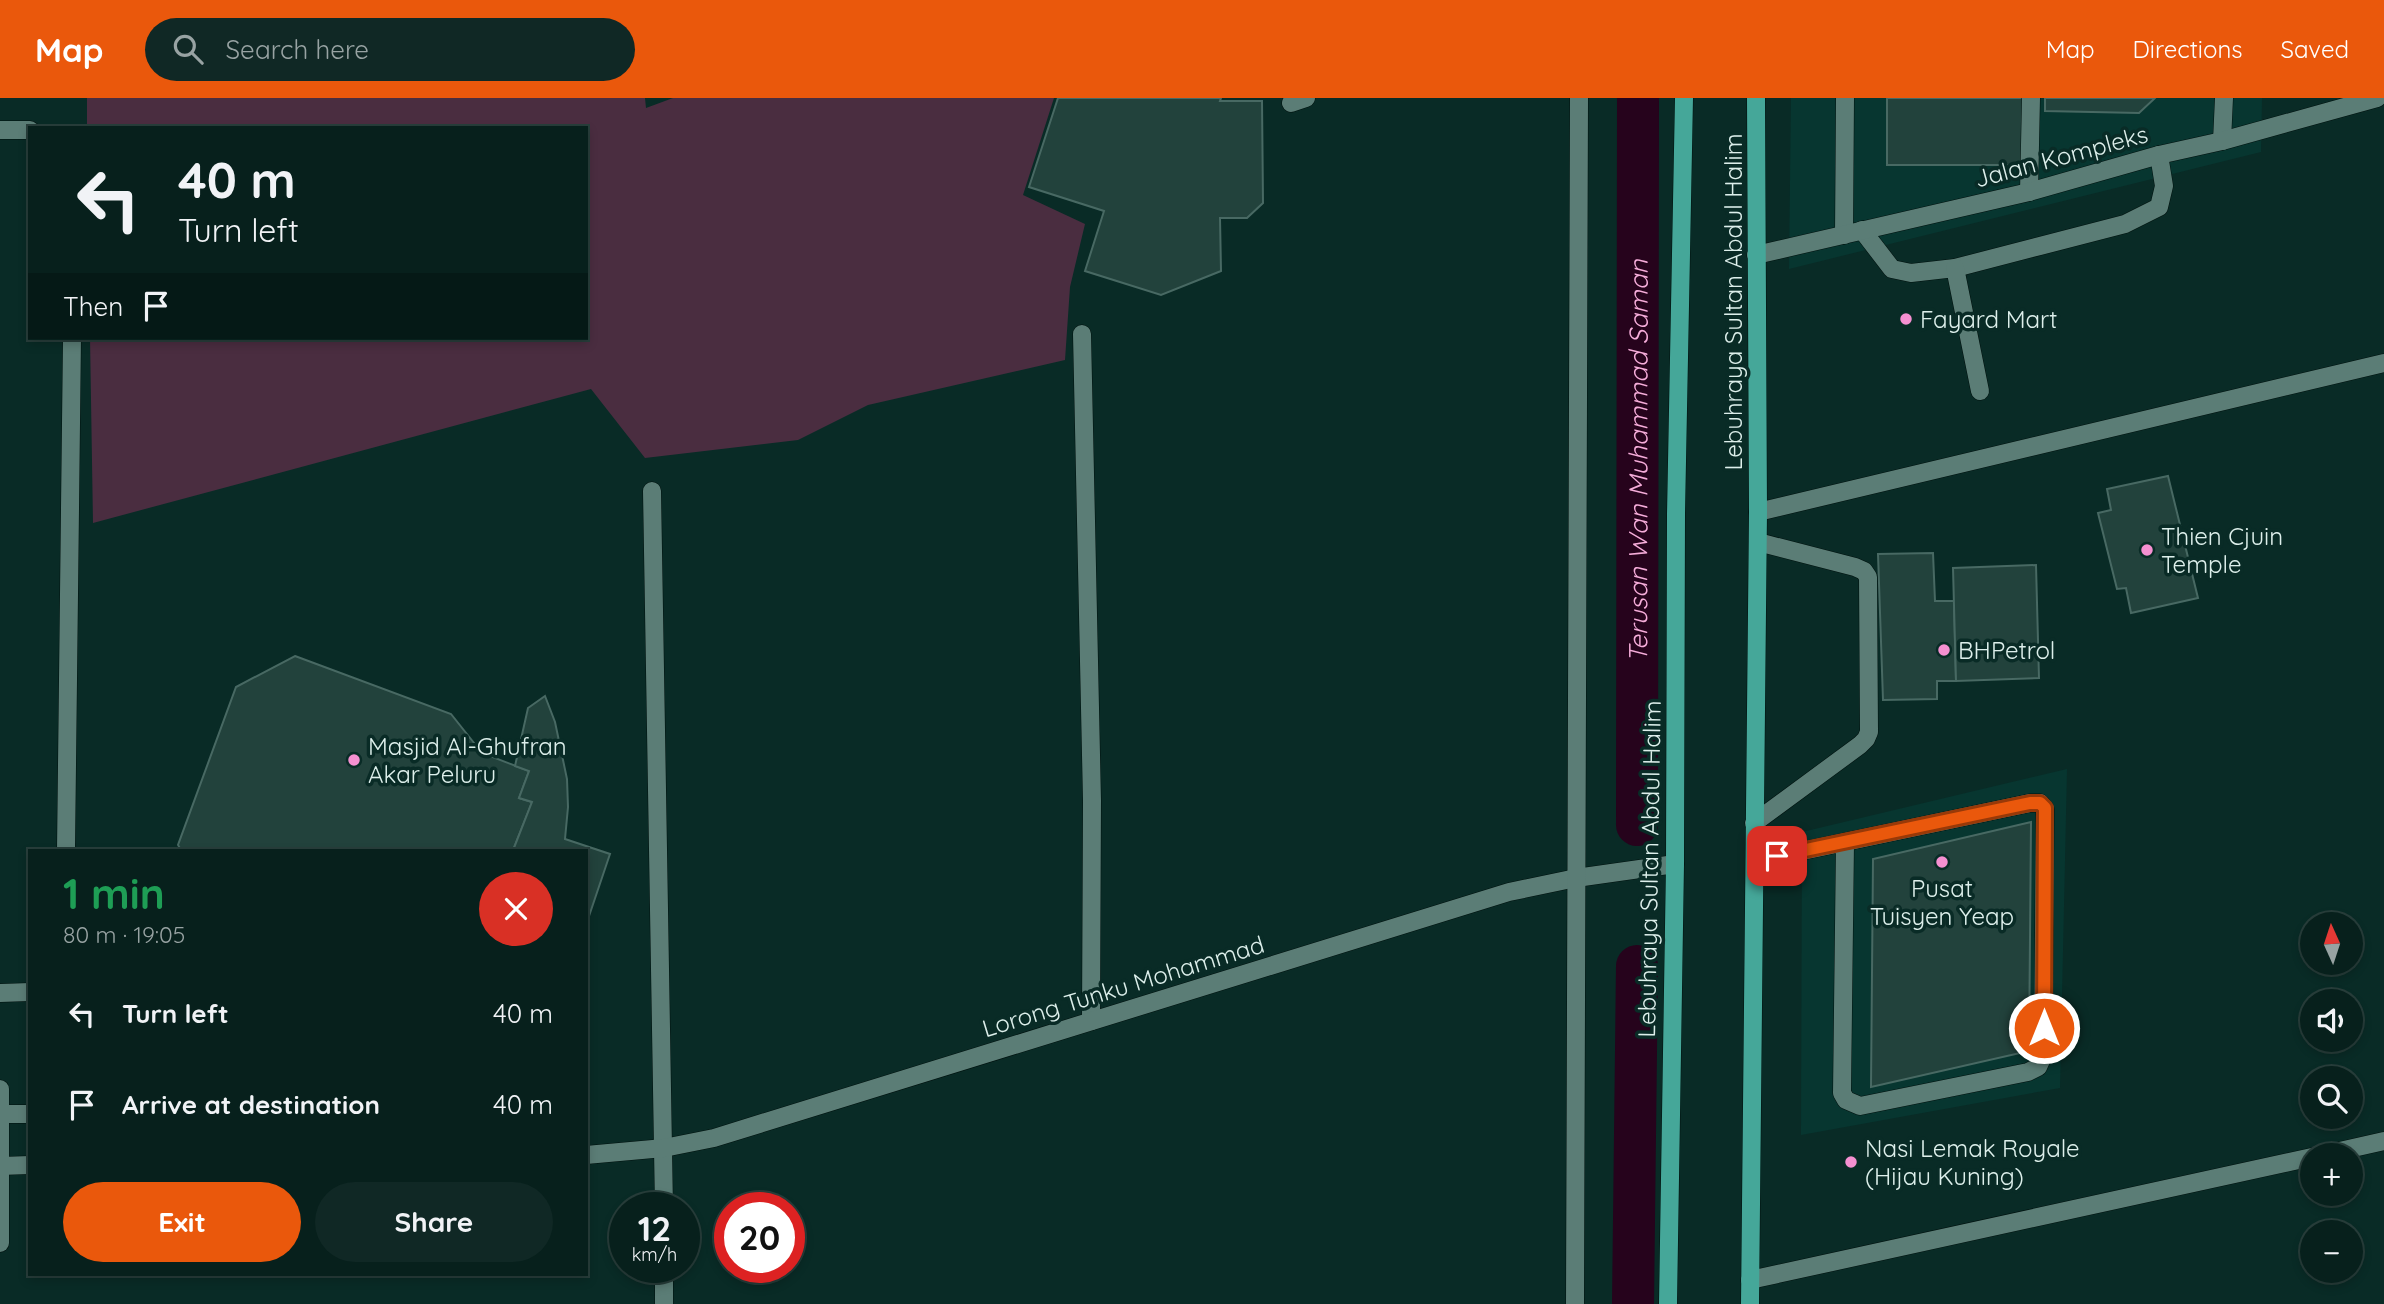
<!DOCTYPE html>
<html lang="en">
<head>
<meta charset="utf-8">
<style>
	body { margin:0; font-family:Quicksand,sans-serif; background:#102825; color:#f1f3f6; height:100vh; display:flex; flex-direction:column; font-size:26px; white-space:nowrap }
	* { box-sizing:border-box; margin:0 }
	p { font-size:23px; color:#98a3a3 }
	.icon { flex:none; width:38px; height:38px; fill:none; stroke:currentColor; stroke-width:2; stroke-linecap:round; stroke-linejoin:round }
	.map { position:relative; flex:1; overflow:hidden }
	.details { position:absolute; left:28px; top:751px; width:560px; height:427px; display:flex; flex-direction:column; background:#07201c; border-radius:0px; box-shadow:0 4px 10px #0003,0 0 0 2px #283e3b }
	.details>* { flex:none }
	.banner { position:absolute; left:28px; top:28px; width:560px; height:214px; border-radius:0px; box-shadow:0 4px 10px #0003,0 0 0 2px #283e3b; background:#07201c; color:#f1f3f6; overflow:hidden }
	.needle { width:46px; rotate:357deg }
	.buttons { position:absolute; left:2300px; top:814px; display:grid; gap:14px }
	.buttons a { display:grid; place-items:center; width:63px; height:63px; border-radius:50%; background:#07201c; box-shadow:0 4px 10px #0003,0 0 0 2px #283e3b; font-size:35px }
	.speed { position:absolute; left:609px; top:1094px; display:flex; gap:14px; font-size:35px; font-weight:700; text-align:center }
	.speed>* { display:grid; place-content:center; width:91px; height:91px; border-radius:50%; background:#07201c; box-shadow:0 4px 10px #0003,0 0 0 2px #283e3b; line-height:1 }
	.speed small { font-size:18px; font-weight:400 }
	.speed .limit { border:10px solid #d22; background:#fff; color:#111 }
	.pin { position:absolute; display:grid; place-items:center; width:60px; height:60px; color:#fff; margin:-30px; border-radius:14px; box-shadow:0 4px 10px #0006 }
	.me { position:absolute; width:77px; margin:-38px; rotate:0deg; stroke-linejoin:round; filter:drop-shadow(0 0 5px #0008) }
	.turn { display:flex; align-items:center; gap:24px; height:147px; padding:0 35px; font-size:32px }
	.turn .icon { width:91px; height:91px; stroke-width:2.5 }
	.turn b { display:block; font-size:49px; line-height:60px }
	.then { display:flex; align-items:center; height:66px; padding:0 35px; background:#0003; gap:14px; font-size:26px }
	.round { display:grid; place-items:center; flex:none; width:74px; height:74px; border-radius:37px; background:#102825 }
	.overview { display:flex; align-items:center; justify-content:space-between; height:119px; padding:0 35px }
	h1 { font-size:42px; font-weight:700; line-height:52px; color:#1e9e55 }
	.action { display:flex; gap:14px; margin-top:auto; padding:14px 35px }
	.action a { flex:1; height:80px; border-radius:42px; background:#ea580c; color:#fff; font-size:28px; font-weight:700; line-height:80px; text-align:center }
	.action a+a { background:#102825; color:#f1f3f6 }
	ul { padding:0; list-style:none }
	li { display:flex; align-items:center; gap:21px; height:91px; padding:0 35px }
	li div { flex:1 }
	li b { display:block; font-size:26px }
	li em { font-style:normal }
	header { display:flex; align-items:center; gap:42px; box-sizing:border-box; height:98px; padding:0 35px; background:#ea580c; color:#fff }
	header strong { font-size:33px }
	nav { display:flex; gap:38px; margin-inline-start:auto; font-size:24px }
	.search { width:490px; height:63px; background:#102825; display:flex; align-items:center; gap:18px; box-sizing:border-box; padding:0 24px; border-radius:38px; color:#98a3a3; font-size:26px }
	.map>svg:first-child { display:block }
	.built { fill:#073630 }
	.green { fill:#4a2d40 }
	.lines { fill:none; stroke-linecap:round; stroke-linejoin:round }
	.canal { stroke:#26031c; stroke-width:42 }
	.building { fill:#22423c; stroke:#486963; stroke-width:2 }
	.lane-casing { stroke:#00120f; stroke-width:19 }
	.street-casing { stroke:#00120f; stroke-width:19 }
	.secondary-casing { stroke:#00120f; stroke-width:19 }
	.primary-casing { stroke:#00120f; stroke-width:19 }
	.lane { stroke:#5b7d76; stroke-width:18 }
	.street { stroke:#5b7d76; stroke-width:18 }
	.secondary { stroke:#5b7d76; stroke-width:18 }
	.primary { stroke:#45a799; stroke-width:18 }
	.route-casing { stroke:#983908; stroke-width:18 }
	.route { stroke:#ea580c; stroke-width:12 }
	.poi-dot { fill:#f590d1; stroke:#092b26; stroke-width:2.5 }
	.labels { text-anchor:middle; dominant-baseline:central; stroke-width:7; stroke-linejoin:round; paint-order:stroke }
	.street-label { font-size:24px; fill:#ddefeb; stroke:#092b26 }
	.poi-label { font-size:24px; fill:#ddefeb; stroke:#092b26; text-anchor:start }
	.water-label { font-size:26px; font-style:italic; fill:#f6adda; stroke:#092b26 }
</style>
</head>
<body>
<header>
<strong>Map</strong>
<div class="search"><svg class="icon" aria-label="search" viewBox="0 0 24 24"><circle cx="10" cy="10" r="6"/><path d="M15 15l6 6"/></svg>Search here</div>
<nav><a>Map</a><a>Directions</a><a>Saved</a></nav>
</header>
<div class="map">
<svg width="2384" height="1206" viewBox="0 0 2384 1206">
	<rect width="100%" height="100%" fill="#092b26"/>
	<g class="built">
		<path d="M1791,0H2262L2261,54L1789,171Z"/>
		<path d="M2067,671L2060,990L1801,1037L1802,734Z"/>
	</g>
	<path class="green" d="M87,0H645L646,10L673,0H1054L1023,97L1085,126L1070,189L1065,262L868,307L798,342L645,360L591,291L93,425L90,240H586V30H87Z"/>
	<g class="lines">
		<g class="canal">
			<path id="s1" d="M1637,727L1638,0"/>
			<path d="M1633,1206L1637,868"/>
		</g>
	</g>
	<g class="building">
		<path d="M1058,0H1221L1220,3H1262L1263,105L1247,120H1220L1221,173L1161,197L1085,173L1104,113L1029,89Z"/>
		<rect x="1887" y="0" width="140" height="67"/>
		<path d="M2045,0H2155L2139,15L2045,13Z"/>
		<path d="M2168,378L2198,500L2131,515L2126,490L2117,491L2098,415L2111,412L2107,391Z"/>
		<path d="M1933,455L1935,503H1954L1956,583H1937V601L1883,602L1878,456Z"/>
		<path d="M2036,467L2039,580L1956,583L1953,470Z"/>
		<path d="M295,558L451,616L482,655L529,673L519,700L532,704L513,752H181L178,747L236,589Z"/>
		<path d="M545,598L555,624L567,681L568,709L565,741L610,756L586,827V752H521L514,750L532,704L519,700L529,673L515,668L528,610Z"/>
		<path d="M2031,724L2029,953L1871,989L1873,761Z"/>
	</g>
	<g class="lines">
		<defs>
			<g id="lane">
				<path d="M0,32H30"/>
				<path d="M2029,94L2031,0"/>
				<path d="M1862,132L1892,171L1911,175L1955,170L2125,126L2159,109L2164,88L2159,57"/>
				<path d="M1955,170L1980,293"/>
				<path d="M1758,414L2384,265"/>
				<path d="M1754,725L1860,647L1866,641L1869,634L1868,479L1864,473L1855,469L1758,444"/>
				<path d="M66,752L72,240"/>
				<path d="M1755,763L2030,705H2040L2045,711L2043,958L2038,969L2028,974L1860,1008L1846,1002L1842,995L1845,745"/>
				<path d="M0,895L30,894"/>
			</g>
			<g id="street">
				<path d="M1291,5L1306,0"/>
				<path d="M2222,43L2224,0"/>
				<path d="M1844,137L1845,0"/>
				<path d="M1756,157L2029,94L2159,57L2222,43L2377,0"/>
				<path d="M1082,236L1092,703L1091,923"/>
				<path d="M652,393L664,1110"/>
				<path d="M0,1016H30"/>
				<path d="M586,1057L664,1050L714,1040L1509,794L1576,780L1675,766"/>
				<path d="M2322,1057L2384,1043"/>
				<path d="M0,1068L30,1067"/>
				<path d="M1750,1182L2312,1059"/>
				<path d="M664,1206V1169"/>
				<path d="M1575,1206L1579,0"/>
			</g>
			<path id="secondary" d="M0,991V1145"/>
			<g id="primary">
				<path d="M1668,1206L1675,766L1676,416L1684,0"/>
				<path d="M1750,1206L1758,414L1756,0"/>
			</g>
		</defs>
		<use href="#lane" class="lane-casing"/>
		<use href="#street" class="street-casing"/>
		<use href="#secondary" class="secondary-casing"/>
		<use href="#primary" class="primary-casing"/>
		<use href="#lane" class="lane"/>
		<use href="#street" class="street"/>
		<use href="#secondary" class="secondary"/>
		<use href="#primary" class="primary"/>
	</g>
	<g class="lines">
		<defs>
			<path id="route" d="M1777,758L2030,705H2040L2045,710L2044,930"/>
		</defs>
		<use href="#route" class="route-casing"/>
		<use href="#route" class="route"/>
	</g>
	<g class="poi-dot">
		<circle cx="1906" cy="221" r="7"/>
		<circle cx="2147" cy="452" r="7"/>
		<circle cx="1944" cy="552" r="7"/>
		<circle cx="354" cy="662" r="7"/>
		<circle cx="1942" cy="764" r="7"/>
		<circle cx="1851" cy="1064" r="7"/>
	</g>
	<g class="labels">
		<g class="street-label">
			<text transform="translate(2061 58) rotate(-15)">Jalan Kompleks</text>
			<text transform="translate(1733 204) rotate(-90)">Lebuhraya Sultan Abdul Halim</text>
			<text transform="translate(1649 771) rotate(-89)">Lebuhraya Sultan Abdul Halim</text>
			<text transform="translate(1123 888) rotate(-17)">Lorong Tunku Mohammad</text>
		</g>
		<g class="poi-label">
			<text x="1920" y="221">Fayard Mart</text>
			<text x="2161" y="438">Thien Cjuin<tspan x="2161" dy="28">Temple</tspan></text>
			<text x="1958" y="552">BHPetrol</text>
			<text x="368" y="648">Masjid Al-Ghufran<tspan x="368" dy="28">Akar Peluru</tspan></text>
			<text x="1942" y="790" text-anchor="middle">Pusat<tspan x="1942" dy="28">Tuisyen Yeap</tspan></text>
			<text x="1865" y="1050">Nasi Lemak Royale<tspan x="1865" dy="28">(Hijau Kuning)</tspan></text>
		</g>
		<g class="water-label">
			<text stroke="none"><textPath href="#s1" startOffset="364">Terusan Wan Muhammad Saman</textPath></text>
		</g>
	</g>
</svg>
<div class="buttons">
<a><svg class="needle" viewBox="-14 -14 28 28"><path d="M0-13l5 13h-10z" fill="#e53935"/><path d="M0 13l5-13h-10z" fill="#98a3a3"/></svg></a>
<a><svg class="icon" aria-label="sound" viewBox="0 0 24 24"><path d="M4 9h4l5-4v14l-5-4H4zM17 9q2 3 0 6"/></svg></a>
<a><svg class="icon" aria-label="search" viewBox="0 0 24 24"><circle cx="10" cy="10" r="6"/><path d="M15 15l6 6"/></svg></a>
<a>+</a>
<a>−</a>
</div>
<div class="speed"><div>12<small>km/h</small></div><div class="limit">20</div></div>
<div class="pin" style="left:1777px;top:758px;background:#d93025"><svg class="icon" aria-label="arrive" viewBox="0 0 24 24"><path d="M6 21V4h12l-3 4 3 4H6"/></svg></div>
<svg class="me" style="left:2044px;top:930px" viewBox="-20 -20 40 40"><circle r="17" fill="#ea580c" stroke="#fff" stroke-width="3"/><path d="M0-11L8 9 0 5-8 9z" fill="#fff"/></svg>
<div class="banner">
<div class="turn"><svg class="icon" aria-label="left" viewBox="0 0 24 24"><path d="M17 20v-9H6M10 6l-5 5 5 5"/></svg><div><b>40 m</b>Turn left</div></div>
<div class="then">Then<svg class="icon" aria-label="arrive" viewBox="0 0 24 24"><path d="M6 21V4h12l-3 4 3 4H6"/></svg></div>
</div>
<section class="details">
<div class="overview"><div><h1>1 min</h1><p>80 m · 19:05</p></div><a class="round" style="background:#d93025;color:#fff"><svg class="icon" aria-label="close" viewBox="0 0 24 24"><path d="M6 6l12 12M18 6L6 18"/></svg></a></div>
<ul>
<li><svg class="icon" aria-label="left" viewBox="0 0 24 24"><path d="M17 20v-9H6M10 6l-5 5 5 5"/></svg><div><b>Turn left</b></div><em>40 m</em></li>
<li><svg class="icon" aria-label="arrive" viewBox="0 0 24 24"><path d="M6 21V4h12l-3 4 3 4H6"/></svg><div><b>Arrive at destination</b></div><em>40 m</em></li>
</ul>
<div class="action"><a>Exit</a><a>Share</a></div>
</section>
</div>
</body>
</html>
